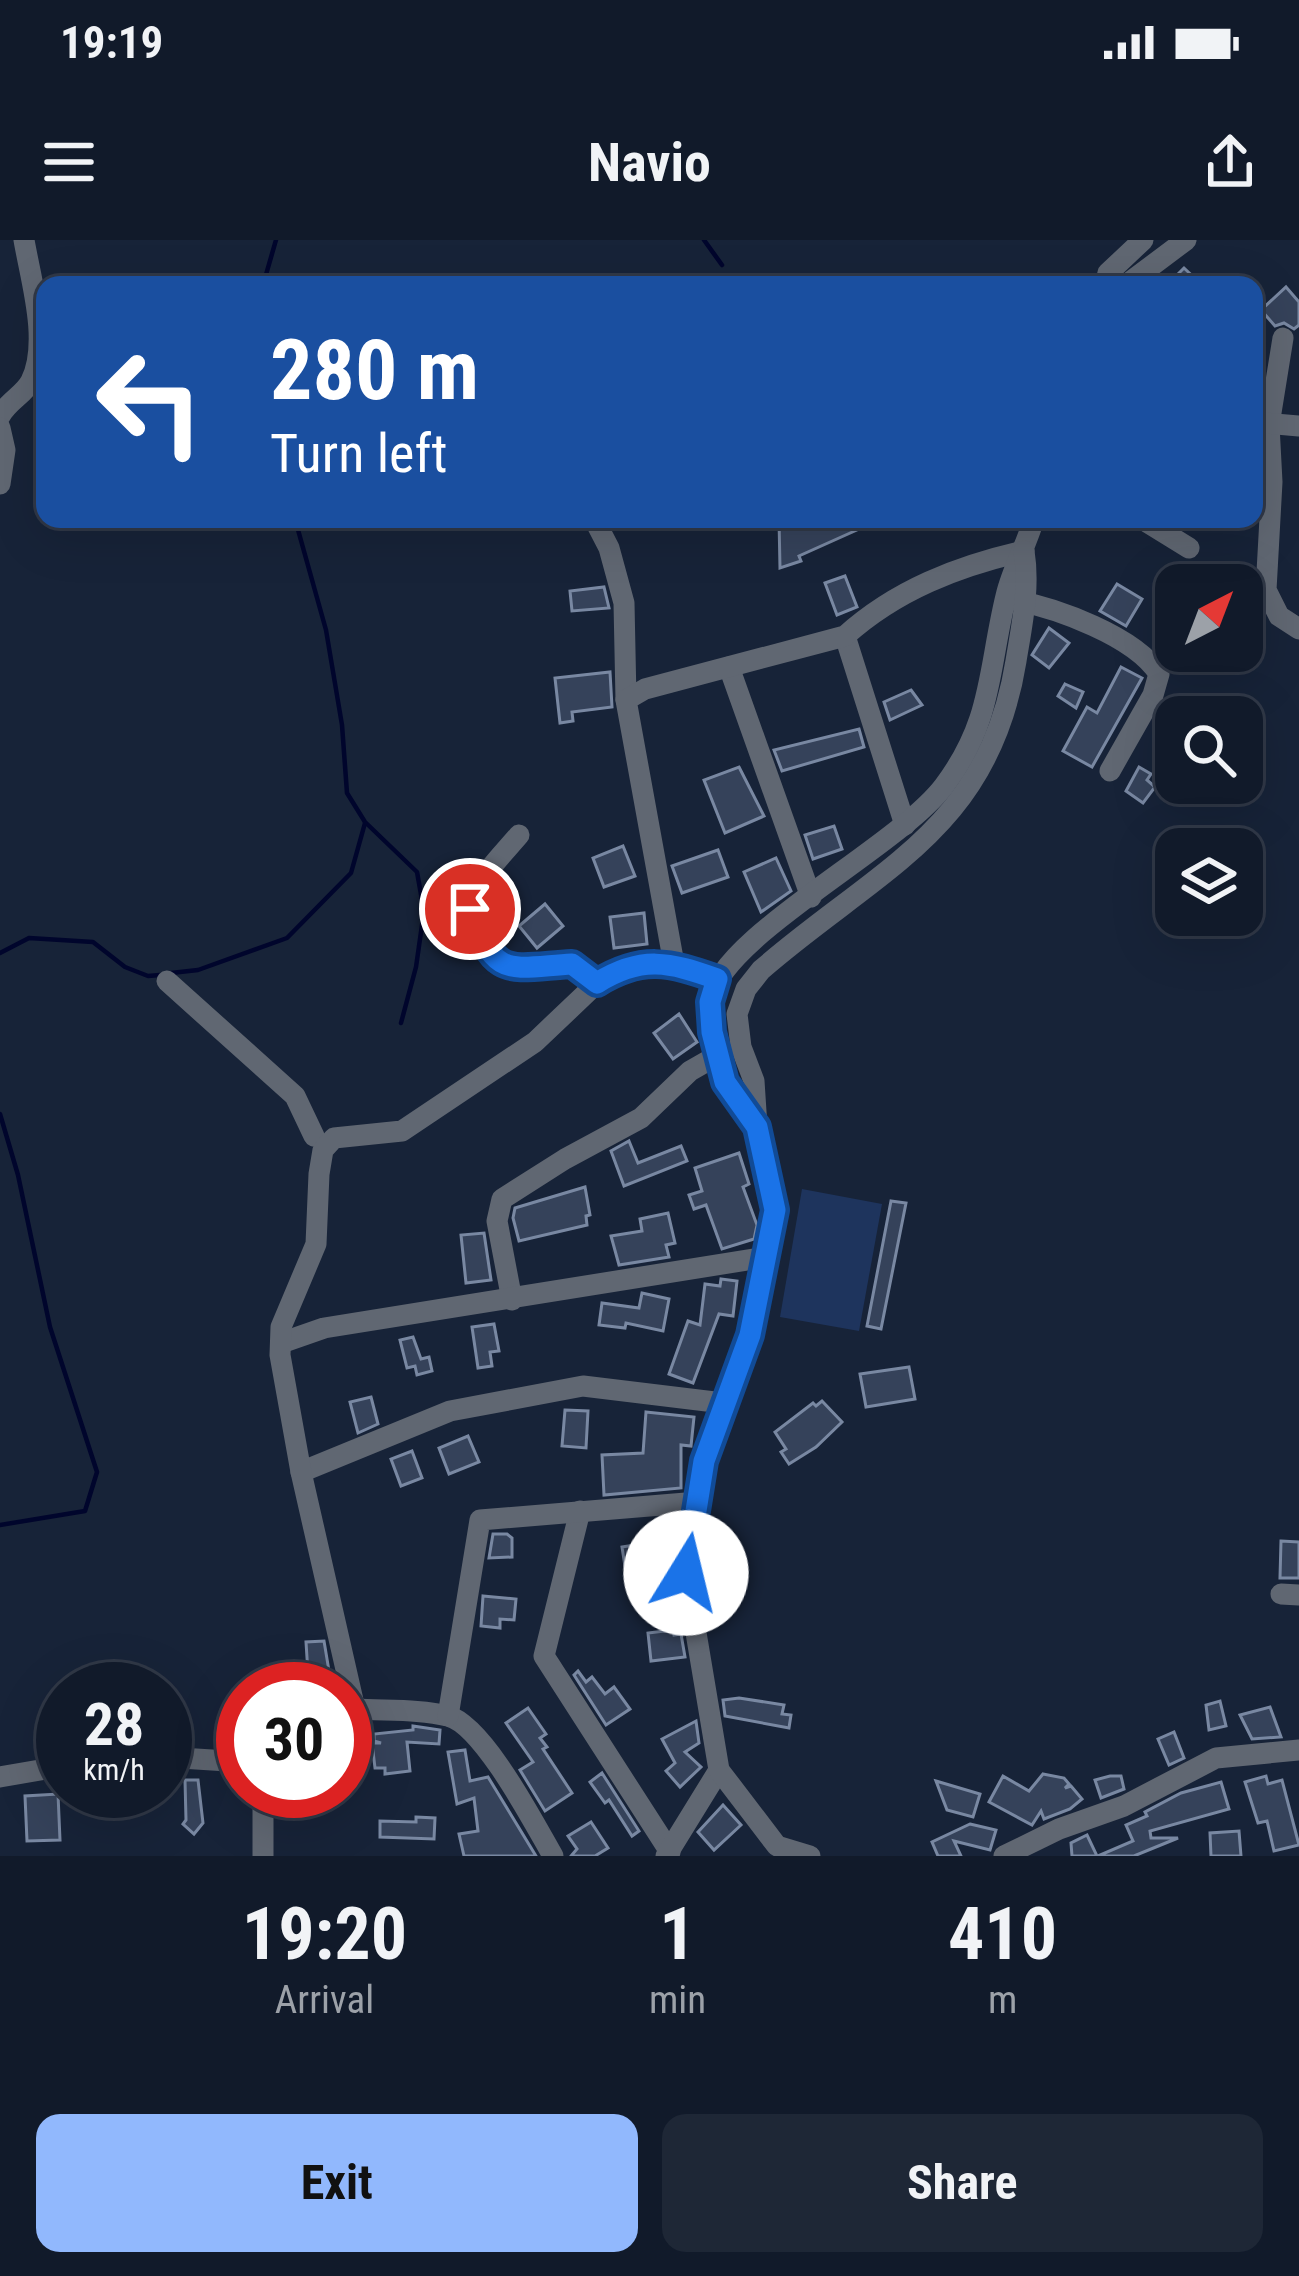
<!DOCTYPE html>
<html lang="en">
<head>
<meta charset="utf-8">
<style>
	body { margin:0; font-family:"Roboto Condensed",sans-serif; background:#1e2736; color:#f1f3f6; height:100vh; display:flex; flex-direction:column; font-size:45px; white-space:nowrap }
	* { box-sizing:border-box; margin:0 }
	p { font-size:39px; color:#9ca1a8 }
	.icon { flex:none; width:66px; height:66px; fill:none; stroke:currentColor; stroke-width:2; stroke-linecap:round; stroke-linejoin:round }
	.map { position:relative; height:1616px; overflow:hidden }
	.panel { display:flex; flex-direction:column; background:#111a2a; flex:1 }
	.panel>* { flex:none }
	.banner { position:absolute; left:36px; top:36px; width:1227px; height:252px; border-radius:24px; box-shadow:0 12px 48px #0002,0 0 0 3px #303847; background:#1a4fa0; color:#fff; overflow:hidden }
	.needle { width:78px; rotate:42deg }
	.fabs { position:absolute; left:1155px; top:324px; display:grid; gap:24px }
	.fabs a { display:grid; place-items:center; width:108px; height:108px; border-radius:24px; background:#111a2a; box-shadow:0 12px 48px #0002,0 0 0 3px #303847; font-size:60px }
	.speed { position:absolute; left:36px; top:1422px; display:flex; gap:24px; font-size:60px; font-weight:700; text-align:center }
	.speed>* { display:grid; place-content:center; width:156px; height:156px; border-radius:50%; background:#111a2a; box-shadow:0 12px 48px #0002,0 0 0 3px #303847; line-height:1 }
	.speed small { font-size:30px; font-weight:400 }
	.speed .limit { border:18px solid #d22; background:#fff; color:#111 }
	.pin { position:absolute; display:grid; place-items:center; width:102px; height:102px; color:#fff; margin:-51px; border:6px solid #fff; border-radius:50%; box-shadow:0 3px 12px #0007 }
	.me { position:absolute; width:132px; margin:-66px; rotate:9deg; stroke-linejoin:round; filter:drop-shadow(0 0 9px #0008) }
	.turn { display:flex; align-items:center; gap:42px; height:252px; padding:0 36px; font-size:54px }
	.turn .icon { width:156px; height:156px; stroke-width:2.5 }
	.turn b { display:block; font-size:84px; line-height:102px }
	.eta { display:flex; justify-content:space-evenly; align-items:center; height:204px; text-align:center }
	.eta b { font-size:72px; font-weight:700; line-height:84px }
	.button { display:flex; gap:24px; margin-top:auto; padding:24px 36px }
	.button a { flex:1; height:138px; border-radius:24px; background:#91b8fd; color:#111; font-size:48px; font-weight:700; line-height:138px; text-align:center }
	.button a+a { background:#1e2736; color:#f1f3f6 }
	.status { display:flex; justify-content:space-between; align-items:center; height:84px; padding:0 60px; background:#111a2a; direction:ltr }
	.status svg { height:33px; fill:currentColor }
	header { display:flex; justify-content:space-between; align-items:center; height:156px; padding:0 36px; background:#111a2a; font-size:54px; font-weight:700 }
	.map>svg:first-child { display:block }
	.green { fill:#1e345d }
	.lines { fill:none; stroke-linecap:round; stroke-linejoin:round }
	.stream { stroke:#00052c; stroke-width:4.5 }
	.building { fill:#35425a; stroke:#7988a2; stroke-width:3 }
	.minor { stroke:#606772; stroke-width:21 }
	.route-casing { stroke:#114b97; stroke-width:30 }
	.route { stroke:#1a73e8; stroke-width:21 }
</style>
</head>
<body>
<div class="status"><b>19:19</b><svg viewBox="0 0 49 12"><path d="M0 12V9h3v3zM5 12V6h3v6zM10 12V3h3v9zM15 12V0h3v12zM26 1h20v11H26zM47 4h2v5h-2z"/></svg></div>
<header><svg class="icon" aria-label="menu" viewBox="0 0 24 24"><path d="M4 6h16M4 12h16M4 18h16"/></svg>Navio<svg class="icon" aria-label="share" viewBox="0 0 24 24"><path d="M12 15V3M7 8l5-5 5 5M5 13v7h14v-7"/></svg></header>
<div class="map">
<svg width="1299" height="1616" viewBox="0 0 1299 1616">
	<rect width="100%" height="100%" fill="#172338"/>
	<path class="green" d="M802,949L882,964L859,1091L780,1077Z"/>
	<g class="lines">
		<g class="stream">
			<path d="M704,0L722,25"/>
			<path d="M263,45L276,0"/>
			<path d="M295,279L326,390L342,485L347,553L365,582L417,632L424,671L416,727L401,783"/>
			<path d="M0,713L29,698L93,702L125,727L148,736L160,735"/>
			<path d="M171,733L198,730L287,698L351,633L365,583"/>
			<path d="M0,874L18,935L50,1087L97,1232L85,1271L0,1285"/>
		</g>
	</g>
	<g class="building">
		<path d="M1184,28L1202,45H1167Z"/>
		<path d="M1286,47L1299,62V85L1294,89L1284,83L1275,86L1261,70Z"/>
		<path d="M779,279H855L859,289L799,316L801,321L780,328Z"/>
		<path d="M845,336L857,367L837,375L825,343Z"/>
		<path d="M1117,344L1142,359L1126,386L1100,371Z"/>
		<path d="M604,347L609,368L572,371L570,351Z"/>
		<path d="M1049,388L1069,403L1049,428L1032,415Z"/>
		<path d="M1121,427L1142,438L1092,527L1063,511L1087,467L1097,473Z"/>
		<path d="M610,432L612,467L572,472L573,481L560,483L555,438Z"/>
		<path d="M1065,444L1083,452L1076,468L1058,456Z"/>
		<path d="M911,450L922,465L890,480L884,462Z"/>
		<path d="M1182,456L1222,477H1171Z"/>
		<path d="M859,489L864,507L782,531L774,510Z"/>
		<path d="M739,527L764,576L725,593L704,540Z"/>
		<path d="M1139,527L1151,534L1147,540L1155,547L1143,563L1126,551Z"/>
		<path d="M834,586L842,609L813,619L805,595Z"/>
		<path d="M623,606L635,636L604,647L593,618Z"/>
		<path d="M718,610L728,637L682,653L672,626Z"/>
		<path d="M776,618L791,651L761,672L744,632Z"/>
		<path d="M545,664L563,686L537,708L519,686Z"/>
		<path d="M644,673L647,704L614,708L610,677Z"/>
		<path d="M679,774L697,802L673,819L654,793Z"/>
		<path d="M629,901L638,923L681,906L687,921L624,946L611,911Z"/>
		<path d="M739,913L749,944L743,947L757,985L754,999L722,1009L706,965L694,969L689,955L702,951L695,928Z"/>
		<path d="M585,947L590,975L586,976L587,985L519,1001L513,978L515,968Z"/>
		<path d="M891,961L906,963L881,1089L867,1086Z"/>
		<path d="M668,973L675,1003L666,1005L669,1017L619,1025L611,996L642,991L640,979Z"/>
		<path d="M484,993L491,1040L466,1043L461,995Z"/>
		<path d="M721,1039L737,1041L733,1076L719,1074L693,1143L669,1134L688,1081L700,1085L705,1044L720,1046Z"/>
		<path d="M642,1053L669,1059L663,1091L626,1083L625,1088L599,1085L602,1063L639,1068Z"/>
		<path d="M494,1084L499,1111L490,1112L492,1126L478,1128L472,1087Z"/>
		<path d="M413,1097L421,1119L429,1117L432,1131L417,1135L415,1126L407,1128L400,1100Z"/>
		<path d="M909,1127L915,1159L866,1167L860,1134Z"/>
		<path d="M371,1157L378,1184L358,1193L350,1162Z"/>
		<path d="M822,1161L842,1182L816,1207L789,1224L781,1212L786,1209L775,1192L813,1163L816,1166Z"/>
		<path d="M565,1170L588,1171L586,1208L562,1206Z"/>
		<path d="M646,1172L694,1177L691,1206L681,1205V1248L604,1255L602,1215L643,1213Z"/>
		<path d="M468,1196L479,1222L449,1234L439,1208Z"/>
		<path d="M412,1211L422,1238L401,1246L391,1219Z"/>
		<path d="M493,1294H507L512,1298V1317L489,1318Z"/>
		<path d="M659,1301L666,1340L628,1346L622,1307Z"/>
		<path d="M1281,1301L1299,1302V1338H1280Z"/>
		<path d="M483,1356L516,1359L514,1380L500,1379V1388L481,1386Z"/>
		<path d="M673,1390L674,1395L681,1394L685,1417L651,1421L648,1393Z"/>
		<path d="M324,1401L332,1449H309L306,1402Z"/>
		<path d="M578,1431L586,1442L592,1437L605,1454L614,1447L630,1469L606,1485L574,1435Z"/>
		<path d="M739,1458L784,1465L782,1474L791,1475L789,1488L725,1476L723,1460Z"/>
		<path d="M1220,1461L1226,1486L1209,1490L1206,1465Z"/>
		<path d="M1270,1467L1281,1497L1252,1499L1240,1475Z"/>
		<path d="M528,1468L546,1494L540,1498L547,1507L543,1509L572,1553L545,1571L520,1530L533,1522L506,1483Z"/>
		<path d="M696,1481L699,1503L685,1512L701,1527L680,1547L666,1531L675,1523L662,1499Z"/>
		<path d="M413,1486L440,1490L439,1504L407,1502L410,1531L385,1534V1528H375L372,1503H381L374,1501V1494L413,1490Z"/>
		<path d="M1174,1492L1184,1518L1169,1525L1158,1499Z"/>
		<path d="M465,1510L470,1541L488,1537L536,1616H464L459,1594L478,1591L474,1558L457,1564L448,1512Z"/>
		<path d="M602,1533L639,1591L632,1596L609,1560L605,1563L590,1542Z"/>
		<path d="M1043,1534L1064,1538L1069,1544L1065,1548L1071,1546L1082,1559L1070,1569L1044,1579L1041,1571L1032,1585L989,1562L1003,1536L1029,1551Z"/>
		<path d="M1110,1536H1121L1124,1549L1101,1558L1095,1540Z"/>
		<path d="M1266,1536L1268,1544L1282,1540L1299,1605L1274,1611L1267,1581L1258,1583L1245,1542Z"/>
		<path d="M185,1540H198L203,1583L194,1594L183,1584L186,1580Z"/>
		<path d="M936,1541L980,1554L973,1577L947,1570Z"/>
		<path d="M1221,1542L1229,1569L1150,1591L1151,1598H1178L1134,1616H1098L1133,1601L1126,1585L1147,1576L1145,1572L1181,1553Z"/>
		<path d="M58,1554L60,1600L27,1601L25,1556Z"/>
		<path d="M723,1565L741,1585L714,1610L698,1592Z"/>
		<path d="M416,1577L435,1578L434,1599L380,1597V1581L416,1582Z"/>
		<path d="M591,1582L608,1608L595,1616H571L577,1609L568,1596Z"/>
		<path d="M970,1584L996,1590L990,1610L954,1601L961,1616H938L932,1602Z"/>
		<path d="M1239,1591L1241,1616H1211L1210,1593Z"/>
		<path d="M1087,1595L1097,1616H1072L1071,1603Z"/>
	</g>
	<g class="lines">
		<g class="minor">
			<path d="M1105,45L1108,33L1143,0"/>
			<path d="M1126,45L1186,0"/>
			<path d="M1283,98L1269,185L1272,242L1266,350L1279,376L1299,389"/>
			<path d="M0,176C9,160 24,155 31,141C50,102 31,41 24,0"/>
			<path d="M1254,182L1299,186"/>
			<path d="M0,188L5,210L0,244"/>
			<path d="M594,279L609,308L624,363L626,460"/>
			<path d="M1142,279L1189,308"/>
			<path d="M1014,360C1056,368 1135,396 1159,434L1153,455L1110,531"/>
			<path d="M845,396L905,585"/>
			<path d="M729,427L811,657"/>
			<path d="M519,595C484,636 457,655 487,708C494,719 503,727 516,728C535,731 553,725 572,724L597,743"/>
			<path d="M674,724L626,460L645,449L845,396C896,350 958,326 1024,311"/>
			<path d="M167,741L295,856L314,896"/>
			<path d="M756,886C731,851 703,807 710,760C721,696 897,608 944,546C993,481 988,430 1006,356C1012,330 1026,306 1034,279"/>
			<path d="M512,1060L497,981L502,959L565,919L641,878L690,831L718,815"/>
			<path d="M281,1103L324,1088L766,1017"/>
			<path d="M301,1232L450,1171L583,1146L723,1163"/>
			<path d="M580,1271L544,1416L670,1612"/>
			<path d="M1281,1354L1299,1355"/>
			<path d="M355,1469L301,1232L280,1115L281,1087L316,1004L319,934L323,910L334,898L402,891L535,802L597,743L622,728L674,724L717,739"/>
			<path d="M345,1475L355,1469C385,1471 420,1469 448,1476C483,1485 534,1583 553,1616"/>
			<path d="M448,1476L480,1280L698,1262"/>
			<path d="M165,1517L243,1522"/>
			<path d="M0,1537L63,1526"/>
			<path d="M263,1551V1616"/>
			<path d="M666,1616L719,1530"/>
			<path d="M810,1616L777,1606L719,1530L686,1333L704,1221L750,1095L775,970L757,887L754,841L741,807L737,774L746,749L761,730C877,629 989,590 1016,421C1022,384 1030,348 1024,311"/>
			<path d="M1004,1616L1059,1589L1124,1566L1216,1518L1299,1510"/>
		</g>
	</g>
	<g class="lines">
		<defs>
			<path id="route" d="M470,669C496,740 507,728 572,724L597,743C642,715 669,722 717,739L710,762L712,792L725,842L757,887L775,970L750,1095L704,1221L686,1333"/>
		</defs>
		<use href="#route" class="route-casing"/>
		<use href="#route" class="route"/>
	</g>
</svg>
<div class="fabs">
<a><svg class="needle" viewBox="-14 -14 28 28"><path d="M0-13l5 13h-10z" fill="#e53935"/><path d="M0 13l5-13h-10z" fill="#9ca1a8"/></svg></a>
<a><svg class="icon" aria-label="search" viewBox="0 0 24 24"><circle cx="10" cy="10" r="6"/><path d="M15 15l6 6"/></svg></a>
<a><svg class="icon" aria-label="layers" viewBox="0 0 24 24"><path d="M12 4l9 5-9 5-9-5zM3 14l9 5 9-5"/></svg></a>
</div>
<div class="speed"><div>28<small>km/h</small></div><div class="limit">30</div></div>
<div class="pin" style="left:470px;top:669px;background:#d93025"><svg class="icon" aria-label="arrive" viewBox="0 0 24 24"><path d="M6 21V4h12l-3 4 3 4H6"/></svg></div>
<svg class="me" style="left:686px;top:1333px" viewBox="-20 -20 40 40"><circle r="19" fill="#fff"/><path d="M0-13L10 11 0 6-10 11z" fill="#1a73e8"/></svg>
<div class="banner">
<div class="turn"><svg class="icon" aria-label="left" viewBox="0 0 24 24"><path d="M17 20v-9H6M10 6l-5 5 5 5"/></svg><div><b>280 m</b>Turn left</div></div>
</div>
</div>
<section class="panel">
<div class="eta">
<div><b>19:20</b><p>Arrival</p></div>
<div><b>1</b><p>min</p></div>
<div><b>410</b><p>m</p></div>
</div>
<div class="button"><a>Exit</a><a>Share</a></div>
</section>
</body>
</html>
